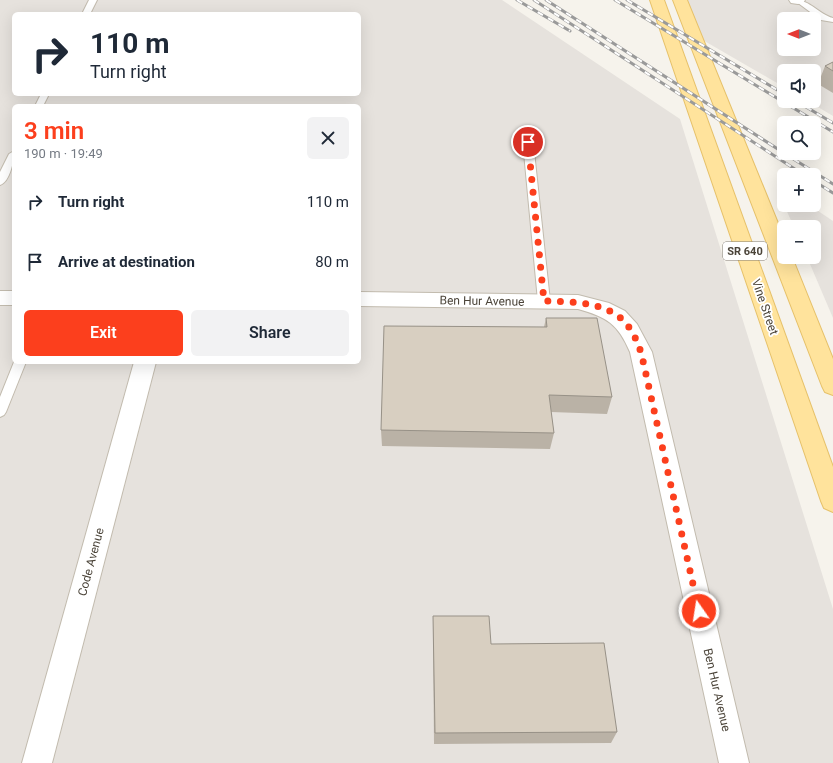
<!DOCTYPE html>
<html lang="en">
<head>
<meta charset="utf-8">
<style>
	body { margin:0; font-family:Roboto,sans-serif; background:#f2f2f3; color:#1f2937; height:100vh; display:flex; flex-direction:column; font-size:15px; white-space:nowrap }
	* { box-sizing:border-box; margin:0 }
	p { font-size:13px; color:#747a83 }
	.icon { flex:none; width:22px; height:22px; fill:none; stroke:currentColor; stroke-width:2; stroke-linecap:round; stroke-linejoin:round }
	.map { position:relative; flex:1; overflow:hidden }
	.details { position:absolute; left:12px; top:104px; width:349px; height:260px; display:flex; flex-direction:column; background:#fff; border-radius:6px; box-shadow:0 4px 16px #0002 }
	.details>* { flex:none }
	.banner { position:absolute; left:12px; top:12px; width:349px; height:84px; border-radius:6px; box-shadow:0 4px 16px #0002; background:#fff; color:#1f2937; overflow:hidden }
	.needle { width:26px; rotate:270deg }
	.fabs { position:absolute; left:777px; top:12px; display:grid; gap:8px }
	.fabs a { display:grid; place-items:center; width:44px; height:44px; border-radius:6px; background:#fff; box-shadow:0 4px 16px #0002; font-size:20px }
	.pin { position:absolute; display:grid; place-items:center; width:34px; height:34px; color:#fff; margin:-17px; border:2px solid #fff; border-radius:50%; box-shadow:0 1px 4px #0007 }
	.me { position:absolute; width:44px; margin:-22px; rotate:347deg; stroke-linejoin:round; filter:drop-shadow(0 0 3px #0008) }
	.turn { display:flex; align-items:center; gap:14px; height:84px; padding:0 12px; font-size:18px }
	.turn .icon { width:52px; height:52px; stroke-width:2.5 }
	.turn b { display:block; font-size:28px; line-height:34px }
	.round { display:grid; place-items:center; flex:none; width:42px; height:42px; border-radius:6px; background:#f2f2f3 }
	.head { display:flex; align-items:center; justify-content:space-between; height:68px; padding:0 12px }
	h1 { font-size:24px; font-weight:600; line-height:30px; color:#fc3f1d }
	.button { display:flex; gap:8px; margin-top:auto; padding:8px 12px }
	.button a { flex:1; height:46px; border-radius:6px; background:#fc3f1d; color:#fff; font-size:16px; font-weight:600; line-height:46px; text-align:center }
	.button a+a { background:#f2f2f3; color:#1f2937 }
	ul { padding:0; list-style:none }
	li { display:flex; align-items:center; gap:12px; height:60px; padding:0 12px }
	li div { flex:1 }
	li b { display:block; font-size:15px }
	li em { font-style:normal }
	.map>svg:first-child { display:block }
	.industrial { fill:#e6e2dd; fill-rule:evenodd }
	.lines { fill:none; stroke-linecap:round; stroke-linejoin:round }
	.lane-casing { stroke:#c2bbae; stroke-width:2 }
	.street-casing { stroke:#c2bbae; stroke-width:2 }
	.primary-casing { stroke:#e6c16a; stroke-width:2 }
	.lane { fill:#fff; fill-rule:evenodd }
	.street { fill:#fff; fill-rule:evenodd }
	.primary { fill:#ffe39c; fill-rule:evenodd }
	.rail-casing { stroke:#9a9a9a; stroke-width:3 }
	.rail { stroke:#fff; stroke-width:2; stroke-dasharray:6; stroke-linecap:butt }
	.wall { fill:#bab2a6 }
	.building { fill:#d8cfc1; stroke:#979187 }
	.route { stroke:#fc3f1d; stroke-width:7; stroke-dasharray:0 12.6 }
	.labels { text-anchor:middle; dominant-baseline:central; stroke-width:3.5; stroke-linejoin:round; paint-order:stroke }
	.shield { fill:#fff; stroke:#817c74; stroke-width:1 }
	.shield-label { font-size:11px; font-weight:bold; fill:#4b4439 }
	.street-label { font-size:12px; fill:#4b4439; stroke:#fff }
</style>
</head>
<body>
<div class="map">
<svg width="833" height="763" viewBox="0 0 833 763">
	<rect width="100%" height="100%" fill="#f6f3ec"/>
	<g class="industrial">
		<path d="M0,0H502L680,119L833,609V763H0ZM14,14H359V94H14ZM14,106H359V362H14Z"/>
		<path d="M686,0H833V116L808,101H814V71H784V87L701,39ZM784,19H814V49H784Z"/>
		<path d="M784,205H809L833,221V318L807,257H814V227H794Z"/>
	</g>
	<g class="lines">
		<defs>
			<g id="lane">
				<path d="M89,0H97L90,14H82Z"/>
				<path d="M794,0C811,0 818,14 833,18V22L821,20Z"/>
				<path d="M41,94H49L43,106H35Z"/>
				<path d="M528,139L533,142L550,301L548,304H540L538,301L523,142Z"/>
				<path d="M14,151C14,160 10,182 0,185V172L9,154Z"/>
				<path d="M14,362H26L6,412L4,415L0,417V397Z"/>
			</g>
			<g id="street">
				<path d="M789,0H805L803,3L798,4L791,3Z"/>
				<rect x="0" y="291" width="14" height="14"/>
				<path d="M359,292L578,295L609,303L625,311L637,324L652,352L749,763H719L630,352C618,324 607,317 578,309L359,306Z"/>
				<path d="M134,362H156L52,763H22Z"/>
			</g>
			<g id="primary">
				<path d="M650,0H664L833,467V512L824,508L821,501Z"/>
				<path d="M673,0H687L784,238V257H792L833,359V395L825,392L822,386Z"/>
			</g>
		</defs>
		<use href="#lane" class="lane-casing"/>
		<use href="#street" class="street-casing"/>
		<use href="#primary" class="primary-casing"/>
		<use href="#lane" class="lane"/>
		<use href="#street" class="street"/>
		<use href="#primary" class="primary"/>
		<defs>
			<g id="rail">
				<path d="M517,0L570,31"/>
				<path d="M534,0L804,175"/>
				<path d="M546,0L784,153"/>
				<path d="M615,0L833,132"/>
				<path d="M627,0L784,94"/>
				<path d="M796,101L833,123"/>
				<path d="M784,153L833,184"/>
				<path d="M814,181L833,193"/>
			</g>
		</defs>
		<use href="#rail" class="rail-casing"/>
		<use href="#rail" class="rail"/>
	</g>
	<g class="wall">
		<path d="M833,62V93L818,84L825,66Z"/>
		<path d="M546,318L612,397L607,414L551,412L554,433L550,449L382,446L381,430L544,327Z"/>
		<path d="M433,616L491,644L617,732L611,743L434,744L433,630Z"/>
	</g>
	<g class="building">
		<path d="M833,62V71L825,66Z"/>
		<path d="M546,318H597L612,397L549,395L554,433L381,430L384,326L547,327Z"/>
		<path d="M433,616H489L491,644L604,643L617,732L435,733Z"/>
	</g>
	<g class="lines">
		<path class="route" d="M528,142L544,301C575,302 615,301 632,332C636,338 638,345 641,352L699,611"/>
	</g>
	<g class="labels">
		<rect class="shield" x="723" y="242" width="44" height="18" rx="3"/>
		<g class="shield-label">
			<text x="745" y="251">SR 640</text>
		</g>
		<g class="street-label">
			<text transform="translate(482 301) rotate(1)">Ben Hur Avenue</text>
			<text transform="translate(765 307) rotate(71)">Vine Street</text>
			<text transform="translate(91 562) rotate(-75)">Code Avenue</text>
			<text transform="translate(717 690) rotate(77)">Ben Hur Avenue</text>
		</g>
	</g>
</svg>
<div class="fabs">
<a><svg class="needle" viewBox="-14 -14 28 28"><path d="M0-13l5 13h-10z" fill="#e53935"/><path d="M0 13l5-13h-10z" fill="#747a83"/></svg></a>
<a><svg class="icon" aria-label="sound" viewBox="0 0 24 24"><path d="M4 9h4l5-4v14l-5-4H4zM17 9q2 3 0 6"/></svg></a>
<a><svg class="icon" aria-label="search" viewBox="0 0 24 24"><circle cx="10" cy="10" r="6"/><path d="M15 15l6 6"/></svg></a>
<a>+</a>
<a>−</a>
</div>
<div class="pin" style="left:528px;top:142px;background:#d93025"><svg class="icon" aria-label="arrive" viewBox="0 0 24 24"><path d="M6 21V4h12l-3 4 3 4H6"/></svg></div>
<svg class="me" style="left:699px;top:611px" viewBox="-20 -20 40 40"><circle r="17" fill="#fc3f1d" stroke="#fff" stroke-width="3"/><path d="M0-11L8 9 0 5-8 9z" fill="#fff"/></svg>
<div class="banner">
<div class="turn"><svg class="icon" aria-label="right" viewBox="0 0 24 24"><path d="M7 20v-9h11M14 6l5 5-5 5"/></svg><div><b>110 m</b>Turn right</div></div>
</div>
<section class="details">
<div class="head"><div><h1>3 min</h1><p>190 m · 19:49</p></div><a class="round"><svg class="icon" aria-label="close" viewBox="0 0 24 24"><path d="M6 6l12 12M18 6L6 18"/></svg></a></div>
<ul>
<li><svg class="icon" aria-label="right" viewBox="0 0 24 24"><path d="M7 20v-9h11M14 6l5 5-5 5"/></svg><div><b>Turn right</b></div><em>110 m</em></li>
<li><svg class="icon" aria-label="arrive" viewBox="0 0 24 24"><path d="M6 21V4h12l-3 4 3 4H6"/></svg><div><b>Arrive at destination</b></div><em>80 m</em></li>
</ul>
<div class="button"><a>Exit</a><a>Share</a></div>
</section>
</div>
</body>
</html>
